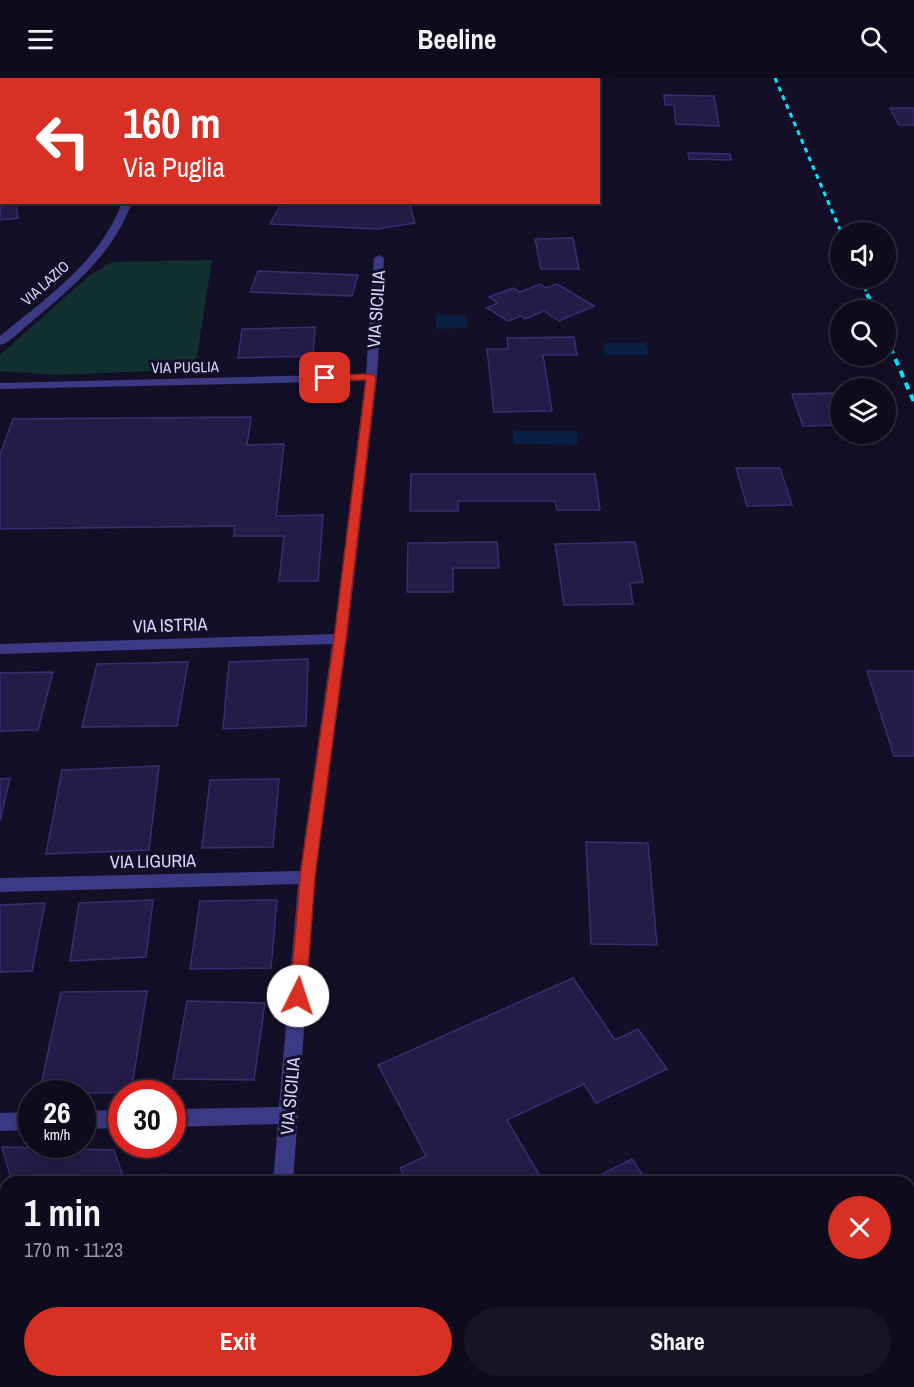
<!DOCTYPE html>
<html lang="en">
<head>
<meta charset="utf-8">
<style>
	body { margin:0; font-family:"Archivo Narrow",sans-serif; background:#171425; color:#f1f3f6; height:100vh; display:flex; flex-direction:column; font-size:22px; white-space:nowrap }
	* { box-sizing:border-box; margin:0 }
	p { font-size:20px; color:#9b9ba3 }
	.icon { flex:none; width:33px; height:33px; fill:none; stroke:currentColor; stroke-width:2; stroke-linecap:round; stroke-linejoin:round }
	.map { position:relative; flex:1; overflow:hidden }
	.details { position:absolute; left:0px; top:1098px; width:915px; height:212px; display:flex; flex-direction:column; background:#0e0b1c; border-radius:18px 18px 0 0; box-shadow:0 3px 15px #0003,0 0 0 2px #2e2b3b }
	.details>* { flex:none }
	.banner { position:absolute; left:0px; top:0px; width:600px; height:126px; box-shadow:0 3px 15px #0003,0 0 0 2px #2e2b3b; background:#d93025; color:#fff; overflow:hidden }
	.tools { position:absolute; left:830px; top:144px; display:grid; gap:12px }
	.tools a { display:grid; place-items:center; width:66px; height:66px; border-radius:50%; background:#0e0b1c; box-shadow:0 3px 15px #0003,0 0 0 2px #2e2b3b; font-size:30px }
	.speed { position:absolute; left:18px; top:1002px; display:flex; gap:12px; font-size:30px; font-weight:700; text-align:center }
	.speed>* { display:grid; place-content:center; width:78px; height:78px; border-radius:50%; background:#0e0b1c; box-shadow:0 3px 15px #0003,0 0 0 2px #2e2b3b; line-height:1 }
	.speed small { font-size:15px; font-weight:400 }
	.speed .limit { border:9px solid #d22; background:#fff; color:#111 }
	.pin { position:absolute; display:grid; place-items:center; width:51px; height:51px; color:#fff; margin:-26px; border-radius:12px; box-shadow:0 3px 9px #0006 }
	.me { position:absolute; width:66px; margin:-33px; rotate:4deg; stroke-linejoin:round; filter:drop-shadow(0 0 4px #0008) }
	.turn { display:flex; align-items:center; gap:21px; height:126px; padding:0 24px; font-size:27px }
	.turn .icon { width:78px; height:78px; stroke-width:2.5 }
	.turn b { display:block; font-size:42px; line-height:51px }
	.round { display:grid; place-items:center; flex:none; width:63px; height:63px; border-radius:32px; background:#171425 }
	.headline { display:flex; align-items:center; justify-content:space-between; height:102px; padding:0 24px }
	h1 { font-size:36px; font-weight:700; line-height:45px }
	.primary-button { display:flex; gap:12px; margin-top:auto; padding:12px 24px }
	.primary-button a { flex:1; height:69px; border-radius:36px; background:#d93025; color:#fff; font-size:24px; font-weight:700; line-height:69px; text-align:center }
	.primary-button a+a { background:#171425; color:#f1f3f6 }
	header { display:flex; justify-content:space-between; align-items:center; height:78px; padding:0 24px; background:#0e0b1c; font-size:27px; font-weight:700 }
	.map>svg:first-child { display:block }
	.green { fill:#12302f }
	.water { fill:#0a1f44 }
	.building { fill:#241b47; stroke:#3b2d73; stroke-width:1.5 }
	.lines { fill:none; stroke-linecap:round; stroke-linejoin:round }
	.minor { fill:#3d3a85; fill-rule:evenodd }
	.rail-far1 { stroke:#00e5ff; stroke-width:3; stroke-dasharray:5 4.5; stroke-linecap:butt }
	.rail { stroke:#00e5ff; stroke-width:4; stroke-dasharray:7 6; stroke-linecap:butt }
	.route { fill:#d93025; stroke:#8d1f18; stroke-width:1.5 }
	.labels { text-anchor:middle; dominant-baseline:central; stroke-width:6; stroke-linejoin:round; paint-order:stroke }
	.far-street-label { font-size:15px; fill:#d9d4ff; stroke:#130f26 }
	.street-label { font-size:18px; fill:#d9d4ff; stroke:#130f26 }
</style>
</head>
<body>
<header><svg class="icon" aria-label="menu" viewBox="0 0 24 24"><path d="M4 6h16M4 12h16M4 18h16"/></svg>Beeline<svg class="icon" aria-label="search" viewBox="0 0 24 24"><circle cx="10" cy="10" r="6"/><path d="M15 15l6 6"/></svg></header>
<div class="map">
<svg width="914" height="1309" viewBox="0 0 914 1309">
	<rect width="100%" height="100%" fill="#130f26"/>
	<path class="green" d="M212,182L195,291L57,297L0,293V277L90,197L112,184Z"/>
	<g class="water">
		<path d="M436,237H466L467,250L436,251Z"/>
		<path d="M603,265H646L649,277H604Z"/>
		<path d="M513,352L577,353L578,367L514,366Z"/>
	</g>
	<g class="building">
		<path d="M664,17L714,18L719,48L676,46L674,27H665Z"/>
		<path d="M890,30H914V47H899Z"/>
		<path d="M688,75L730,76L731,82L689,81Z"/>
		<path d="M0,113L2,124H16L18,140L0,142Z"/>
		<path d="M282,124H409L415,145L377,151L270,146Z"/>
		<path d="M573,160L579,191H541L535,161Z"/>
		<path d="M258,193L358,197L352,218L250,214Z"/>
		<path d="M540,206L546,210L557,206L594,228L559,243L544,233L525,241L521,238L508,243L487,230L498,225L489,219L513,210L520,214Z"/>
		<path d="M315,249L313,278L238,280L242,251Z"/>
		<path d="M574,259L577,277H543L552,333L494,334L487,271H508L507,260Z"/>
		<path d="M836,315L840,326V347L803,348L792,316Z"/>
		<path d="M251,339L247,367L284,366L276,438L323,437L318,503H279L284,458H234L235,448L0,451V377L13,341Z"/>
		<path d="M736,390H780L792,427L747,428Z"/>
		<path d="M411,396H595L600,432H557L555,423H458V433H410Z"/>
		<path d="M497,464L499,490H453V514H407L408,465Z"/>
		<path d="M635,464L643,504L630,505L633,526L564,527L555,466Z"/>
		<path d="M308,581L306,648L223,651L229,584Z"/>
		<path d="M188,584L177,648L82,649L97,586Z"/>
		<path d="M867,593H914V678H894Z"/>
		<path d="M53,594L38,652L0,653V595Z"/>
		<path d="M159,688L149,772L46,776L62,692Z"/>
		<path d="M10,700L0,743V701Z"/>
		<path d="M279,701L273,769L202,770L210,702Z"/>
		<path d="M586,764L648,765L657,867L591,866Z"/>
		<path d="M153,822L146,879L70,883L79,825Z"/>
		<path d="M277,822L271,890L190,891L200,823Z"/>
		<path d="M45,825L32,893L0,894V827Z"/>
		<path d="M573,900L615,962L638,951L667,991L596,1025L584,1006L507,1042L540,1098L527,1104H407L400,1090L426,1078L378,987Z"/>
		<path d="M147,913L131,1014L39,1016L61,914Z"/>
		<path d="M187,923L265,925L254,1002L173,1001Z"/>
		<path d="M2,1069L114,1072L125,1104H12Z"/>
		<path d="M632,1081L647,1104H586Z"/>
		<path d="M134,1304H228L230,1309H121Z"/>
	</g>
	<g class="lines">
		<g class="minor">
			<path d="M94,0H102L103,2H95Z"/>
			<path d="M286,0H294L295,2H287Z"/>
			<path d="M378,0H401L376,2Z"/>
			<path d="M122,124H132C114,176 70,211 30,245C21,252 11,264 0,267V258C46,220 101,183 122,124Z"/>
			<path d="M379,177L384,180L377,299L347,561L315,799L293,1104H273L278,1046L172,1049V1031L279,1029L298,806L0,814V800L300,793L332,566L0,576V566L334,556L365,303L0,311V305L366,296L374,180Z"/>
			<path d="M122,1032V1050L82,1051V1033Z"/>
			<path d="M32,1034V1052L0,1053V1035Z"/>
			<path d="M0,1208L6,1210V1256L0,1253Z"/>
			<path d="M8,1304H30L31,1309H9Z"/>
			<rect x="253" y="1304" width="22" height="5"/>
		</g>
		<g class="rail-far1">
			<path d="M775,0L841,154"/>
			<path d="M860,200L868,217"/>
		</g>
		<g class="rail">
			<path d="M867,216L875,232"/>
			<path d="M885,257L914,324"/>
		</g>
	</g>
	<path class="route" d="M371,296L376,299L346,561L315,799L306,918L304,923L298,925L292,923L290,918L300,799L334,561L366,302L325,303L320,300L325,297Z"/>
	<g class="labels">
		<g class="far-street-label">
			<text transform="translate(45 205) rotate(-42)">VIA LAZIO</text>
			<text transform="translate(185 289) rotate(-1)">VIA PUGLIA</text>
		</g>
		<g class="street-label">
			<text transform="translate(376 231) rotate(-86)">VIA SICILIA</text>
			<text transform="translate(170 547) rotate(-2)">VIA ISTRIA</text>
			<text transform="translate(153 783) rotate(-1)">VIA LIGURIA</text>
			<text transform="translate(290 1018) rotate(-85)">VIA SICILIA</text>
		</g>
	</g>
</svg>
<div class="tools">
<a><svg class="icon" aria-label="sound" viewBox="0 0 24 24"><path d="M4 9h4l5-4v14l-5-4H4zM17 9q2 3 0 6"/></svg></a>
<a><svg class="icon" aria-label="search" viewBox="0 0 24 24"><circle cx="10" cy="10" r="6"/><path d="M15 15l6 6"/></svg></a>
<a><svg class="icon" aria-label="layers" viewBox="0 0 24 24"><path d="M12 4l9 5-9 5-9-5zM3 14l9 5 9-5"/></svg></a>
</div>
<div class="speed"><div>26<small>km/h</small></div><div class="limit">30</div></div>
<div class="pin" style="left:325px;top:300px;background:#d93025"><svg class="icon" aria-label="arrive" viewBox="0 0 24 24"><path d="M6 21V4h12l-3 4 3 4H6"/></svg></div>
<svg class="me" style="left:298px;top:918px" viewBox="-20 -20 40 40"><circle r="19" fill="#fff"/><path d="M0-13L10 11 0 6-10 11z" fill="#d93025"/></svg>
<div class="banner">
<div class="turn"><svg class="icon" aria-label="left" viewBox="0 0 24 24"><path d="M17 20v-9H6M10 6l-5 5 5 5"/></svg><div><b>160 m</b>Via Puglia</div></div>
</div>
<section class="details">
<div class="headline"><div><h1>1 min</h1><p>170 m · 11:23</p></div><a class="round" style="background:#d93025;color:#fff"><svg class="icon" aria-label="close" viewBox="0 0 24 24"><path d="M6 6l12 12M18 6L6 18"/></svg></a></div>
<div class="primary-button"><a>Exit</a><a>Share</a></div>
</section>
</div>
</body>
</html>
